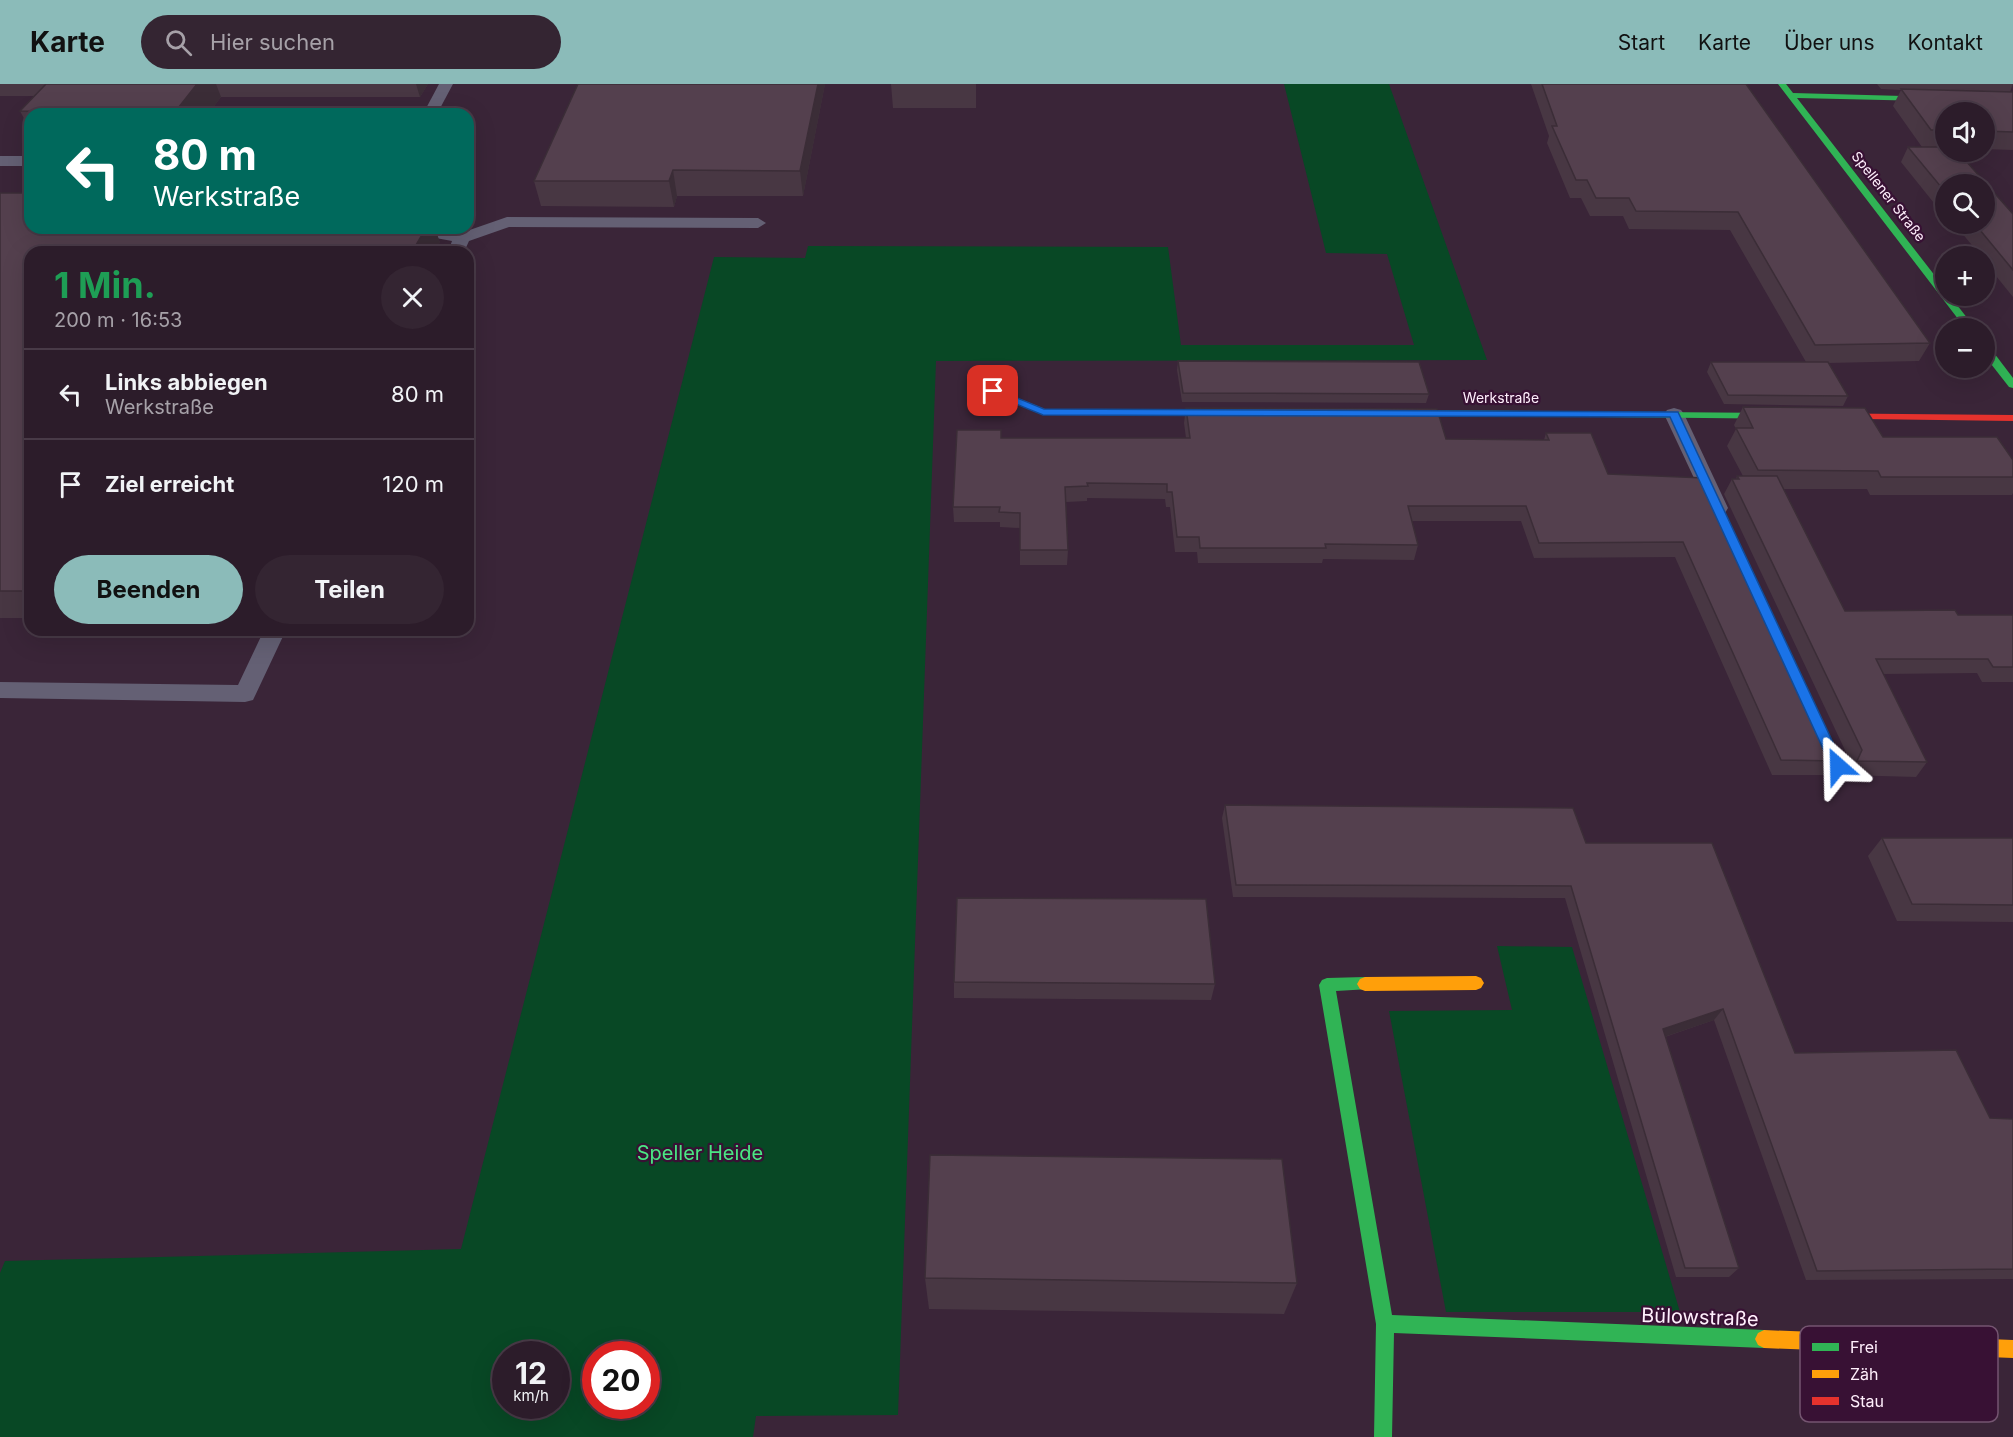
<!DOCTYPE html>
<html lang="de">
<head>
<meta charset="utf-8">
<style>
	body { margin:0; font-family:Inter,sans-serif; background:#342532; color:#f1f3f6; height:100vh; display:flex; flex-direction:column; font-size:22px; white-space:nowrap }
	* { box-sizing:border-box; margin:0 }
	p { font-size:20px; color:#a6a1a8 }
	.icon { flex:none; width:33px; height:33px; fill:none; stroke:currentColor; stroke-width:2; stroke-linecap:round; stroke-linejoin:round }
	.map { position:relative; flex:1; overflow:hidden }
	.drawer { position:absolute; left:24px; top:162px; width:450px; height:390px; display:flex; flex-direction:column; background:#2c1c2a; border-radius:18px; box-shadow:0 6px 24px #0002,0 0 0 2px #483a47 }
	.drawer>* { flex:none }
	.hud { position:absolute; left:24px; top:24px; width:450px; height:126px; border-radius:18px; box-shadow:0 6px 24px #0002,0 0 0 2px #483a47; background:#00695c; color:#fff; overflow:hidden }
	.fabs { position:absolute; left:1935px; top:18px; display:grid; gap:12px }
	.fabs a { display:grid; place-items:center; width:60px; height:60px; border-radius:50%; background:#2c1c2a; box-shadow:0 6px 24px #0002,0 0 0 2px #483a47; font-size:30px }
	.speed { position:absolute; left:492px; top:1257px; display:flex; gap:12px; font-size:30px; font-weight:700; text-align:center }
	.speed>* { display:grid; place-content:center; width:78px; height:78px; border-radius:50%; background:#2c1c2a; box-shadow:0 6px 24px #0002,0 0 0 2px #483a47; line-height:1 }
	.speed small { font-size:15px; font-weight:400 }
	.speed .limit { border:9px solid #d22; background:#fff; color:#111 }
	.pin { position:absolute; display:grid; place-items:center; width:51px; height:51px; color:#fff; margin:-26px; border-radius:12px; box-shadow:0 3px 9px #0006 }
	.me { position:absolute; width:66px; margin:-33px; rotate:335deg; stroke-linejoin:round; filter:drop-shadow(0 0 4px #0008) }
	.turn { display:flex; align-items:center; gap:21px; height:126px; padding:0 30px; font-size:27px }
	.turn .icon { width:78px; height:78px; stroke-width:2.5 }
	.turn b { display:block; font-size:42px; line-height:51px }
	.round { display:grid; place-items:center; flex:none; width:63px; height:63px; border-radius:32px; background:#342532 }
	.head { display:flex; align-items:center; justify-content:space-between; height:102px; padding:0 30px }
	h1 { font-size:36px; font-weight:700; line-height:45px; color:#1e9e55 }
	.button { display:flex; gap:12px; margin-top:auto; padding:12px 30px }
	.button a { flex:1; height:69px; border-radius:36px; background:#8bbbb9; color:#111; font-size:24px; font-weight:700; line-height:69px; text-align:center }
	.button a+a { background:#342532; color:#f1f3f6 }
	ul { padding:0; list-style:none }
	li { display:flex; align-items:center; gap:18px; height:90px; padding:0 30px; border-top:2px solid #483a47 }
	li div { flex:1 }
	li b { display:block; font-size:22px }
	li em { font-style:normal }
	header { display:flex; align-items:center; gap:36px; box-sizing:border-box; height:84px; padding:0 30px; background:#8bbbb9; color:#111 }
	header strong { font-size:28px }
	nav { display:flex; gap:33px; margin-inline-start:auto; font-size:21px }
	.search { width:420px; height:54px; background:#342532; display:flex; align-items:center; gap:15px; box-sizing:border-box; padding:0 21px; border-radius:33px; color:#a6a1a8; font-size:22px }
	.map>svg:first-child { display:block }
	.green { fill:#084825; fill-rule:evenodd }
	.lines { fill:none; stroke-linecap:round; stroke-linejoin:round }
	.lane { fill:#646074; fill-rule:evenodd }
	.fast { fill:#30b455; fill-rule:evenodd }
	.slow { fill:#ff9f0a; fill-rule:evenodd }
	.jam { fill:#e5322d; fill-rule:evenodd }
	.wall { fill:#483743 }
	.shaded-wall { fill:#3b2d37 }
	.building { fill:#54404e; stroke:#3b2d37; stroke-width:1.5 }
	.route { fill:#1a73e8; stroke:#114b97; stroke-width:1.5 }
	.labels { text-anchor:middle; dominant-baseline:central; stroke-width:4.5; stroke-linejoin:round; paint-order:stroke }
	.far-street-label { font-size:14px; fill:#ffeffc; stroke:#381134 }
	.near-park-label { font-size:20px; fill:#4ae783; stroke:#381134 }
	.near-street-label { font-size:20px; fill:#ffeffc; stroke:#381134 }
	.key { fill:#381134; stroke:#745470; stroke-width:1.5 }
	.key-label { font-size:16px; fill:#ffeffc }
</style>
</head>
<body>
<header>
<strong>Karte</strong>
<div class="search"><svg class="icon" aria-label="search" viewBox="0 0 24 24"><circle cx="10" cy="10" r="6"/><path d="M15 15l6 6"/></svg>Hier suchen</div>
<nav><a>Start</a><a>Karte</a><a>Über uns</a><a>Kontakt</a></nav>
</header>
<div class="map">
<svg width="2013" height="1353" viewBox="0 0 2013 1353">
	<rect width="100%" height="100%" fill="#3a2538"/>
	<g class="green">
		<path d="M1284,0H1389L1487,276L936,277L898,1331L756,1332L753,1353H0V1189L5,1177L461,1165L714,173L805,174L808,162L1168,163L1181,261H1414L1387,170L1326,169ZM506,1270H556V1322H506ZM596,1270H646V1322H596Z"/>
		<path d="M1497,862L1572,863L1680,1228H1446L1389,927L1512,926Z"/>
	</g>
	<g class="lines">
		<g class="lane">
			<path d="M439,0H453L437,30H423Z"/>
			<rect x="0" y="72" width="30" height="10"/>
			<path d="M507,133L758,134L766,139L758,144L509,143L469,157L464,168H448L452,157L414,150L412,146L413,144H436L461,149Z"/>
			<path d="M1674,324L1681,326L1684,330L1728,424L1725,429L1718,431L1711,429L1708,424L1664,330L1667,326Z"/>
			<path d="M264,546H286L253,616L245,618L0,614V598L238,601Z"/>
		</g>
		<g class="fast">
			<path d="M1778,0H1786L1793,9L2013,15V19L1797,14L1946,206V212H1950L1975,244H1965Z"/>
			<path d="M1984,260L1988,261L2013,294V304L2009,303L1984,271Z"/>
			<path d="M1394,326L1793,329L1798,332L1793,335L1390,331V327Z"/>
			<path d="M1365,893L1370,895L1373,900L1370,905L1336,907L1392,1231L1764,1246L1770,1249L1773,1255L1770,1261L1764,1264L1394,1249L1392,1353H1374L1376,1240L1319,901L1322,896L1327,894Z"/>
		</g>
		<g class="slow">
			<path d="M1476,892L1481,894L1484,899L1481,904L1476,906L1365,907L1360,905L1357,900L1360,895L1365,893Z"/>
			<path d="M1764,1246L2013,1256V1274L1764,1264L1758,1261L1755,1255L1758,1249Z"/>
		</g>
		<g class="jam">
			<path d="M993,304L1045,325L1231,326L1236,329L1231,332L1043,331L989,309V305Z"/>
			<path d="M1793,329L2013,331V337L1789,334L1788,332Z"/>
		</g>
	</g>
	<g class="wall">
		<path d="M0,0H428L420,13H221L208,30H30V46L20,27L34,12H0Z"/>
		<path d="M578,0H825L803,112H677L674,123L541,122L534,97Z"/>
		<path d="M891,0H976V24H893Z"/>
		<path d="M1531,0H1746L1930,259L1919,277L1828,279L1848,312L1843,322L1724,320L1707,288L1711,278H1806L1730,146L1629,145L1623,132H1590L1581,114H1570L1547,59L1549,52Z"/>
		<path d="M1877,0H2013L2010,8H2013V66L1984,65V28H1946V68L2013,130V213L1984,177V172H1981L1961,148H1956L1950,140H1984L1946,100V134L1901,78L1908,63H1922L1893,22L1901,6L1881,5Z"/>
		<path d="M0,109L30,144H435L440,159L30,168V534H0Z"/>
		<path d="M1178,277L1429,310L1426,319L1182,318L1177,286Z"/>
		<path d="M1743,323L1883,353L2013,376V409L2012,411H1870L1867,405H1783L1845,527L1958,531H2013V598H1982L1977,589L1883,590L1927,678L1916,693L1846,691L1852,681L1724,410L1732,395H1736L1737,392H1743L1727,362L1736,345L1734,341Z"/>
		<path d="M1186,324L1446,355L1544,356L1546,349L1608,390L1705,394L1838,677L1828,691H1772L1675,473L1534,474L1521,437H1412L1418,461L1414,476L1323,475L1322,479H1198L1197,468H1175L1170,423H1166L1165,415L1087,414V417L1066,418L1068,466L1067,481H1020V444L1000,443V438H954L953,423L1001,354H1186L1184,339Z"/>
		<path d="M1225,721L1586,759L1795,969L1990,1034L2013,1035V1195L1806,1196L1714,936L1665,953L1739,1184L1729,1193H1676L1565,814L1233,813L1222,734Z"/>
		<path d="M1882,754H2013V838L1897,837L1868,772Z"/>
		<path d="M954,898L1215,900L1211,916L954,914Z"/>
		<path d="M925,1194L1297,1199L1284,1230L929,1225Z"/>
	</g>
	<g class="shaded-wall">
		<path d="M197,0H216L221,13L208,30H176L175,28Z"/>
		<path d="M416,0H428L420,13Z"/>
		<path d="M818,0H825L803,112L800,87Z"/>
		<path d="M673,86L677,112L674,123L669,97Z"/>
		<path d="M426,144H435L440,159L435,168H412Z"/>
		<path d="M1723,925L1714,936L1655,956L1663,945Z"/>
	</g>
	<g class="building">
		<path d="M46,0H197L175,28L20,27Z"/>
		<path d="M578,0H818L800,87L673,86L669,97H534Z"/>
		<path d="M1542,0H1746L1930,259L1815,261L1738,128L1636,127L1629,114H1596L1587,96H1576L1552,42H1557Z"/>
		<path d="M1901,5L2013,8V48L1984,47V28H1946V46H1931Z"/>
		<path d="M1908,63H1946V68H1958L2013,130V186L1975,140H1984V100H1946V109Z"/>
		<path d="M0,109H30V144H426L412,168H30V507H0Z"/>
		<path d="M1178,277L1419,278L1429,310L1183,309Z"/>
		<path d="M1711,278H1828L1848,312L1728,311Z"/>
		<path d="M1743,323L1865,324L1883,353H1997L2013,376V393H1881L1878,387L1758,386L1736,344H1753Z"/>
		<path d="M1186,324L1437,325L1446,355L1549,356L1546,349H1591L1608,390L1705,394L1838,677L1781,676L1683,458L1539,459L1526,422H1408L1418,461L1325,460L1326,464H1200L1199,453H1177L1172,408H1167V400L1087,399L1088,402L1065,403L1068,466H1020V429L999,428L1000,423H953L957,346H1001V354H1190Z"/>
		<path d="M1737,392H1777L1845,527L1955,526L1958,531H2013V583H1993L1988,575H1876L1927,678L1857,677L1862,666L1732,395H1739Z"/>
		<path d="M1225,721L1573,724L1586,759H1712L1795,969L1956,966L1990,1034L2013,1035V1185L1817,1187L1723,925L1663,945L1739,1184H1685L1571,802L1236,801Z"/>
		<path d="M1882,754H2013V821L1912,820Z"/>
		<path d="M957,814L1206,815L1215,900L954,898Z"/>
		<path d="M930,1071L1282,1075L1297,1199L925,1194Z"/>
	</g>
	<path class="route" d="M993,304L1044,325L1678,328L1844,682L1838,688L1831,682L1670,333L1043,331L989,309V305Z"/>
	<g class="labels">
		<g class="far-street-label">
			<text transform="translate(1889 112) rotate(52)">Spellener Straße</text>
			<text x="1501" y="313">Werkstraße</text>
		</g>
		<g class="near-park-label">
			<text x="700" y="1069">Speller Heide</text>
		</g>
		<g class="near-street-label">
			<text transform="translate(1700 1233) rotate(2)">Bülowstraße</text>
		</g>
	</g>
	<rect x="1800" y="1242" width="198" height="96" rx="9" class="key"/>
	<rect x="1812" y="1259" width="27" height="8" fill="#30b455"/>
	<rect x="1812" y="1286" width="27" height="8" fill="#ff9f0a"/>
	<rect x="1812" y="1313" width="27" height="8" fill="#e5322d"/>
	<g class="key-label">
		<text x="1850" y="1269">Frei</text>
		<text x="1850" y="1296">Zäh</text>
		<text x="1850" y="1323">Stau</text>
	</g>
</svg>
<div class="fabs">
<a><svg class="icon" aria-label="sound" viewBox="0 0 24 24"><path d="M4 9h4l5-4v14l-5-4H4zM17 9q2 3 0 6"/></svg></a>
<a><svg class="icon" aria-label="search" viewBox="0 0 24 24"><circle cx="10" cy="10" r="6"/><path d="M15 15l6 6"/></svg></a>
<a>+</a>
<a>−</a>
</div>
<div class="speed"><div>12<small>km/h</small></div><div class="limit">20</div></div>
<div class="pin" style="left:993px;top:307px;background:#d93025"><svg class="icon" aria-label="arrive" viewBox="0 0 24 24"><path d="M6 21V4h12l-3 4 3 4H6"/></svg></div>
<svg class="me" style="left:1838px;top:682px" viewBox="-20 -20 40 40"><path d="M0-17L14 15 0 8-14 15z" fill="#1a73e8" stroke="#fff" stroke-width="4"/></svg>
<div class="hud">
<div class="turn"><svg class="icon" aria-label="left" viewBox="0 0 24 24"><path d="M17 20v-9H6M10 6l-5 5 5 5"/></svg><div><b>80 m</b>Werkstraße</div></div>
</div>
<section class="drawer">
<div class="head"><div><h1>1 Min.</h1><p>200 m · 16:53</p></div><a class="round"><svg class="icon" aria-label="close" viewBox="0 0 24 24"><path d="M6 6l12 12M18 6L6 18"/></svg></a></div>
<ul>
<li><svg class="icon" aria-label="left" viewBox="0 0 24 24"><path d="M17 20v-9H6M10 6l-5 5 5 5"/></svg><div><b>Links abbiegen</b><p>Werkstraße</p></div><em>80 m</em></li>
<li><svg class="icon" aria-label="arrive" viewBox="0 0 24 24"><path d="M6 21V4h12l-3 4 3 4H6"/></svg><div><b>Ziel erreicht</b></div><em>120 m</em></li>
</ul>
<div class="button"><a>Beenden</a><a>Teilen</a></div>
</section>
</div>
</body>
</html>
